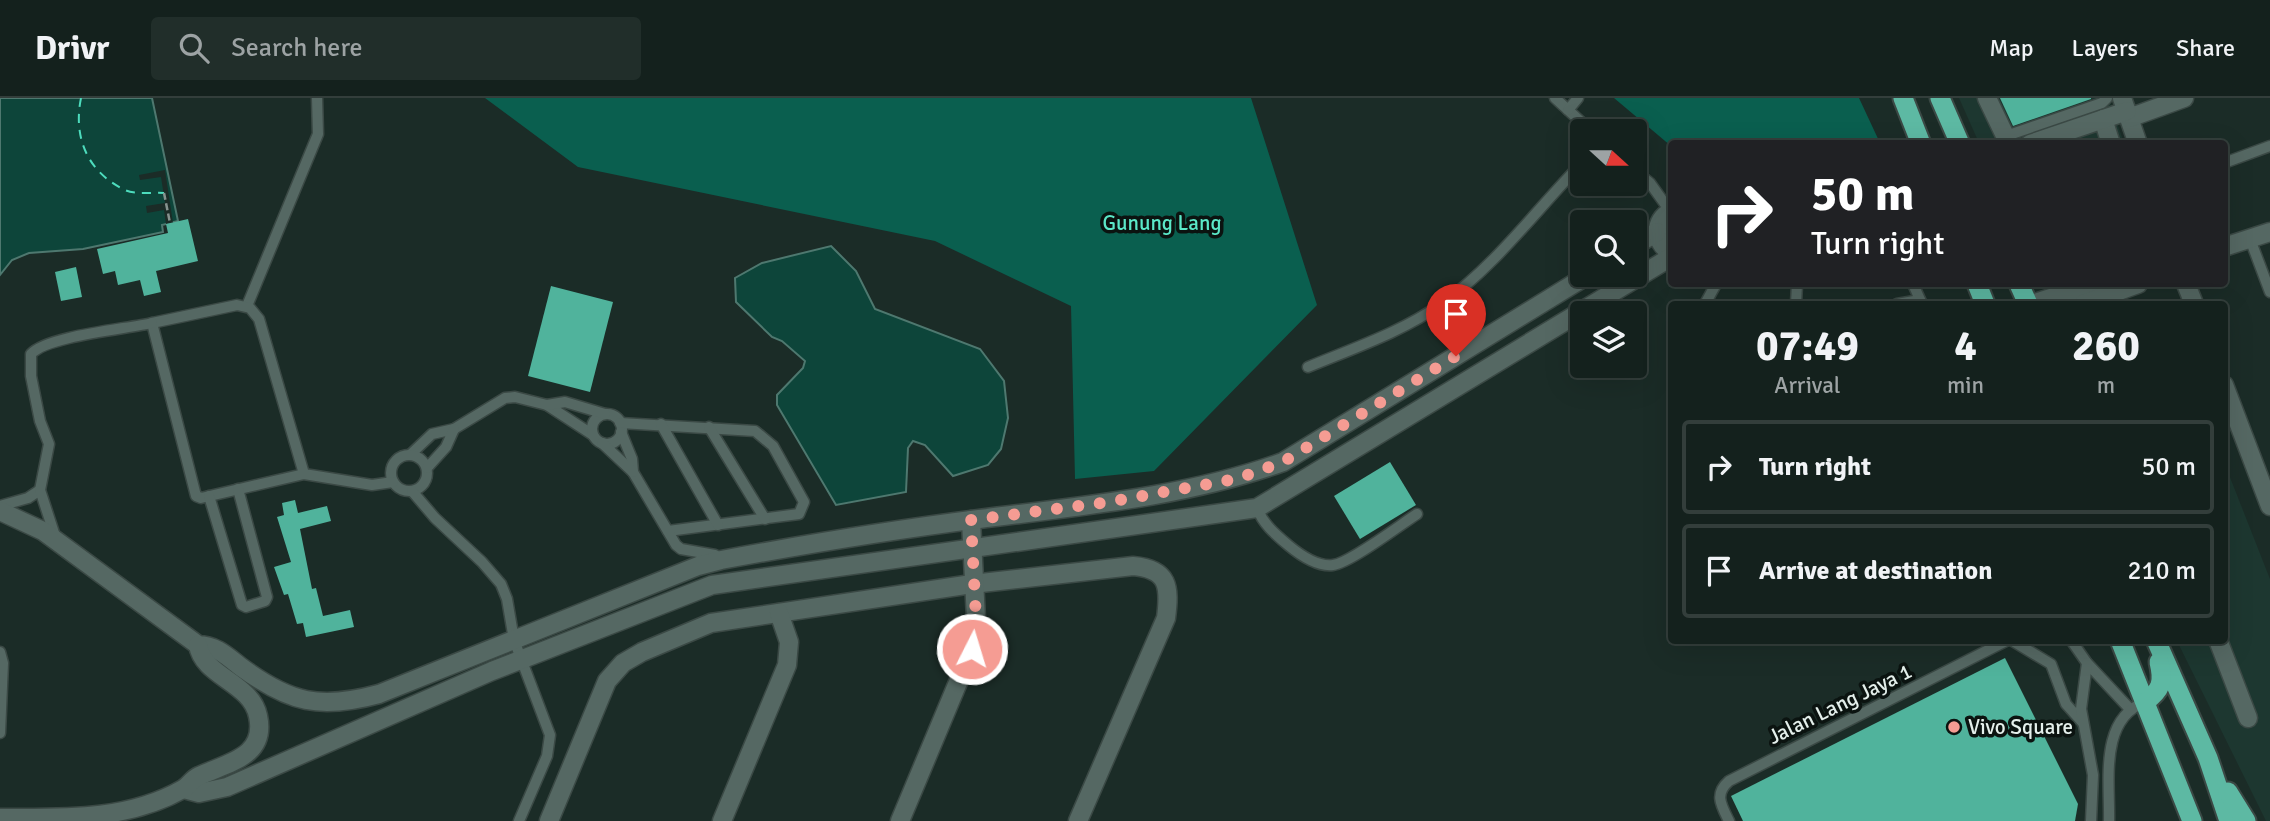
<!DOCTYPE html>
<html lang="en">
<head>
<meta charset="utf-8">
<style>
	body { margin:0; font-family:Signika,sans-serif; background:#212e2a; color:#f1f3f6; height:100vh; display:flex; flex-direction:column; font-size:26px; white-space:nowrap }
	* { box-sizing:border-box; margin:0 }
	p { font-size:23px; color:#9da3a4 }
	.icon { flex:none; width:38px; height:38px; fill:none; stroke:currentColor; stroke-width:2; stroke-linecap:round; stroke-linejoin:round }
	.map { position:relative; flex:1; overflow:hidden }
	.details { position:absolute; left:1668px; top:203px; width:560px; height:343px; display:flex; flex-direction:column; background:#14211d; border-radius:7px; box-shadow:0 7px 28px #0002,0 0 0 2px #333e3b }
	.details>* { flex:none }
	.banner { position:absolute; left:1668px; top:42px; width:560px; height:147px; border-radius:7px; box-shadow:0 7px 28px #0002,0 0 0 2px #333e3b; background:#202124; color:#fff; overflow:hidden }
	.needle { width:46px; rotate:111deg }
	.tools { position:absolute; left:1570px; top:21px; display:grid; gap:14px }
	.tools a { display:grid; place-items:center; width:77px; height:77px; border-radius:7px; background:#14211d; box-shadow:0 7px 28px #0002,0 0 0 2px #333e3b; font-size:35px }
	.pin { position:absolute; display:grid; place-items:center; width:60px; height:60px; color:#fff; margin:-72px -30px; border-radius:50% 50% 50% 0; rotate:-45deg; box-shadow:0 0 7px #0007 }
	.pin .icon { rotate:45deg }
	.me { position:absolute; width:77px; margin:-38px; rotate:5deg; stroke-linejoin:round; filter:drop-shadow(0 0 5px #0008) }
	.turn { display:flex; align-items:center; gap:24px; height:147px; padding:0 28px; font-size:32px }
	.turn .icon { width:91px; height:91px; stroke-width:2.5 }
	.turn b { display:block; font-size:49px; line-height:60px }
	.eta { display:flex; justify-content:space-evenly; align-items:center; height:119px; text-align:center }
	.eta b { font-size:42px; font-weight:800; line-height:49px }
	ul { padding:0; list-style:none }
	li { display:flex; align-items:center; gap:21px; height:94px; margin:0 14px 10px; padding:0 14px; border:4px solid #333e3b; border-radius:7px }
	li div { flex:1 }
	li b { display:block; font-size:26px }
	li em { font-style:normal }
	header { display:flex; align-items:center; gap:42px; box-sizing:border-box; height:98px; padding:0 35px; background:#14211d; border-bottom:2px solid #333e3b }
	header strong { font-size:33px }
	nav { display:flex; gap:38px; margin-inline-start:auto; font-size:24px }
	.search { width:490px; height:63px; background:#212e2a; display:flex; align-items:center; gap:18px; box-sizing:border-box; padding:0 24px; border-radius:7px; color:#9da3a4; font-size:26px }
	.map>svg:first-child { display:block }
	.built { fill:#1d3730 }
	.green { fill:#0a5f4f }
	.water { fill:#0d453a; stroke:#4e786f; stroke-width:2 }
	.pier { fill:#1b2c27 }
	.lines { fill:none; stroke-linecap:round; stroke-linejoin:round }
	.ferry { stroke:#4ddcbd; stroke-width:2; stroke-dasharray:9 7; stroke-linecap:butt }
	.building { fill:#50b39c }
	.service-casing { stroke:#3b4945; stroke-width:13 }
	.minor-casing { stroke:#3b4945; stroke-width:21 }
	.tertiary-casing { stroke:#3b4945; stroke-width:21 }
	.trunk-casing { stroke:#3b4945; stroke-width:23 }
	.path { stroke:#86938f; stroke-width:2.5; stroke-dasharray:7 3.5; stroke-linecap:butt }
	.service { stroke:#556863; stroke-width:10 }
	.minor { stroke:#556863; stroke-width:18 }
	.tertiary { stroke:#556863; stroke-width:18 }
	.trunk { stroke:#5db9a3; stroke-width:19 }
	.route { stroke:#f59c93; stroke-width:12; stroke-dasharray:0 21.6 }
	.poi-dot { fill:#f59c93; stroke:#0b1310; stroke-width:2.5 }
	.labels { text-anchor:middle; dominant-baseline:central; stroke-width:7; stroke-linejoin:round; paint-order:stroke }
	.park-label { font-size:21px; fill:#5be8c8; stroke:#0b1310 }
	.street-label { font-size:21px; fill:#e4efeb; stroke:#0b1310 }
	.poi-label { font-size:21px; fill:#e4efeb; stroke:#0b1310; text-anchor:start }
</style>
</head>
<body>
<header>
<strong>Drivr</strong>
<div class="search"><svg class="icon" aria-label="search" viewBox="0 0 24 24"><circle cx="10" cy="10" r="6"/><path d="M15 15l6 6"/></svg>Search here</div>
<nav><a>Map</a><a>Layers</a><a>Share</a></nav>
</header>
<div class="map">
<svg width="2270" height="723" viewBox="0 0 2270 723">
	<rect width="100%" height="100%" fill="#1b2c27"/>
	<g class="built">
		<path d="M1959,0H2108L2124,45H1979Z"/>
		<path d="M2224,364L2270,481V723H2266L2177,543L2224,542Z"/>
	</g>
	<g class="green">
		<path d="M485,0H1251L1317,207L1154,373L1075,381L1071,208L935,143L578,69Z"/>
		<path d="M1614,0H1859L1880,45L1671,46V48Z"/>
	</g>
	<g class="water">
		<path d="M0,0H152L178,123L162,127L163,134L83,151L29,155L12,162L0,177Z"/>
		<path d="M831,148L856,173L875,211L980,251L1004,283L1008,320L1001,351L988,367L953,378L925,347L913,343L908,350L906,394L836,407L777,307V297L803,270L805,263L782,243L772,239L736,204L735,180L762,165Z"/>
	</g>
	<path class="pier" d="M165,72L173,125L166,126L164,112L147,115L146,108L165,105L161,79L140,82L139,77Z"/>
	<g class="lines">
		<path class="ferry" d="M81,0C73,39 87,74 125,92C135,97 153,94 164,95"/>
	</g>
	<g class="building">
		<path d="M2000,0H2091V1L2013,28Z"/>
		<path d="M188,121L198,163L156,173L161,194L144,198L140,182L118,187L115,173L103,176L97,151L168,135L166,126Z"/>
		<path d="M76,169L82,199L61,203L55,174Z"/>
		<path d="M551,188L613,204L590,294L528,278Z"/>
		<path d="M1390,364L1416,407L1360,441L1334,398Z"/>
		<path d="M295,402L298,415L327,408L331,423L300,431L312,491L316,490L323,518L350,512L354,529L306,539L303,525L297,526L288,496L284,497L274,469L291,464L277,419L284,417L282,405Z"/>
		<path d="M2005,560L2078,706L2075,723H1743L1731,698Z"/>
	</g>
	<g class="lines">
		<defs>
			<g id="service">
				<path d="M1555,0L1591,33"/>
				<path d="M1568,12L1578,0"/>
				<path d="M2006,38L2102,5L2107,0"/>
				<path d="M2224,65L2270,48"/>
				<path d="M1634,72L1650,85L1670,113"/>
				<path d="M2250,141L2270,194"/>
				<path d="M1913,186L1922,206"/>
				<path d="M1705,206L1716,186"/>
				<path d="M1796,206L1797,186"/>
				<path d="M1897,206L1920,202"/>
				<path d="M247,208L318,36L317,0"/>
				<path d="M1308,269C1354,250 1402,234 1443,205C1496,167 1537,111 1582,65"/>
				<path d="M547,307L593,337"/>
				<circle cx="607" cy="331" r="15"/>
				<path d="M620,325L755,333L773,348L804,404L799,416L668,433"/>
				<path d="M661,326L718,427"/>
				<path d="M709,329L765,421"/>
				<path d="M621,334L632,361L633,374L676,447L681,451L715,457L720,462"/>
				<path d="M602,345L633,374"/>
				<path d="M411,356L432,336L454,331L505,300L515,299L547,307L565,304L605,316"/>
				<circle cx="409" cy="375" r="18"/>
				<path d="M427,370L446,349L454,331"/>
				<path d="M304,376L259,221L250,210L237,207L152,225L196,398L201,400L304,376L372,387L393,384"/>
				<path d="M412,393L435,420L482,464L501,486L507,501L514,542L550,637L547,658L519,723"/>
				<path d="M209,398L242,507L246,509L265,503L267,499L238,391"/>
				<path d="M0,408L28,400L40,392"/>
				<path d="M1257,410C1263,426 1275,436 1288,447C1300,457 1317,469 1333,467C1350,465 1400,427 1417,416"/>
				<path d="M56,441L40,392L49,346L40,323L31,278V256C47,238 126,231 152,225"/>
				<path d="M2011,542L2051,566L2066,606L2083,625"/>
				<path d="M2071,542L2087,565L2129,610"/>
				<path d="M0,554L3,565L0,635"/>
				<path d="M2087,565L2081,611L2093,677L2091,723"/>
				<path d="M1729,723C1721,707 1714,696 1729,683L2008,542"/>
				<path d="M2109,723C2110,683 2099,621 2145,604"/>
			</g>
			<g id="minor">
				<path d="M1987,0L2009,46"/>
				<path d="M2122,0L2138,46"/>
				<path d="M2129,20L2184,0"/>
				<path d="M2103,21L2111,46"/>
				<path d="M2030,46L2127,13"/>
				<path d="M2186,186L2194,206"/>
				<path d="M2224,287L2270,408"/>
				<path d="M2218,542L2248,620"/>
				<path d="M549,723L607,583L623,565L642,554L711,525L972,486L1133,468C1169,471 1170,489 1166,520L1078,723"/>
				<path d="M722,723L787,567L789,544L779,515"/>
				<path d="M900,723L972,551L976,521L971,422"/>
			</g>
			<g id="tertiary">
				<path d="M1671,113C1653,123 1654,144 1671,155"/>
				<path d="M1634,148L1657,134"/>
				<path d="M2224,149L2270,134"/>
				<path d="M2032,206L2094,186"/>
				<path d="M2083,206L2138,186"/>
				<path d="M0,413L43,433L198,547C216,547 228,559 241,569C290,605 320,612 379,596L698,468L721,462C807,446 892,432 979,421C1081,408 1186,399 1283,364L1588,177"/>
				<path d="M184,691L199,695L227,689L492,573L712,487L1257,410L1671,159"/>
				<path d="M0,720C61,720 127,723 183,691C189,688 192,681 199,678C227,665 267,659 258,618C251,584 203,579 198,547"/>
			</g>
			<g id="trunk">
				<path d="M1903,0L1921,46"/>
				<path d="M1940,0L1960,46"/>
				<path d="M1977,186L1985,206"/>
				<path d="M2019,186L2028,206"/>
				<path d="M2120,542L2192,723"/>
				<path d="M2156,542L2208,660L2229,723"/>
				<path d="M2145,604C2161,592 2164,585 2159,564"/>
				<path d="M2228,694L2246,723"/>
			</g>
		</defs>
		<use href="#service" class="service-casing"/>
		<use href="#minor" class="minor-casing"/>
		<use href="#tertiary" class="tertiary-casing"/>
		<use href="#trunk" class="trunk-casing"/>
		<path class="path" d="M164,95L170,125"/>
		<use href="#service" class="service"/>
		<use href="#minor" class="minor"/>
		<use href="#tertiary" class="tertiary"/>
		<use href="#trunk" class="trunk"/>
	</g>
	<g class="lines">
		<path class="route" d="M972,551L976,521L971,422L1109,404L1236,381L1283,364L1456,258"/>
	</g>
	<circle class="poi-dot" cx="1954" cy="629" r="7"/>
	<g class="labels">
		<g class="park-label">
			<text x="1162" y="125">Gunung Lang</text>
		</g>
		<g class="street-label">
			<text transform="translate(1840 606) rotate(-26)">Jalan Lang Jaya 1</text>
		</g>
		<g class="poi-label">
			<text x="1968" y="629">Vivo Square</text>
		</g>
	</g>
</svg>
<div class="tools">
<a><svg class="needle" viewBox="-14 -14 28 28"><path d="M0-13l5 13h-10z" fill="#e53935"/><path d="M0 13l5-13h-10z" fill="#9da3a4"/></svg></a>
<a><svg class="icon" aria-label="search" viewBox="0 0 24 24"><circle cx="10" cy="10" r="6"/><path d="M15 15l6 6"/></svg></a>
<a><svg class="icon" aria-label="layers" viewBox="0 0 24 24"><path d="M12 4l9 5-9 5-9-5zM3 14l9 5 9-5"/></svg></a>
</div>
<div class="pin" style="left:1456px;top:258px;background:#d93025"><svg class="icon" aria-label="arrive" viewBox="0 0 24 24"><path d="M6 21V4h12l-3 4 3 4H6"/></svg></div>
<svg class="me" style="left:972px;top:551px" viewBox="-20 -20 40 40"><circle r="17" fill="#f59c93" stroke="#fff" stroke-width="3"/><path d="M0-11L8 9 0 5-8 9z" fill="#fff"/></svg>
<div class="banner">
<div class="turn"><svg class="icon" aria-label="right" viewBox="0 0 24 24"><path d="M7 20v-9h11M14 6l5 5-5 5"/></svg><div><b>50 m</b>Turn right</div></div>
</div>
<section class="details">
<div class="eta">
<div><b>07:49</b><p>Arrival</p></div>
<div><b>4</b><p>min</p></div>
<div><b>260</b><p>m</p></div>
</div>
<ul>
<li><svg class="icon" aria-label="right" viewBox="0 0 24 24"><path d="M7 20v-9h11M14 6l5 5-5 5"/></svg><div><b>Turn right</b></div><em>50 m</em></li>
<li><svg class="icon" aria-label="arrive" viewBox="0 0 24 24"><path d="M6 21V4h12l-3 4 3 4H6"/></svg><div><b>Arrive at destination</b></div><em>210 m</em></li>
</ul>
</section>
</div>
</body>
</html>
